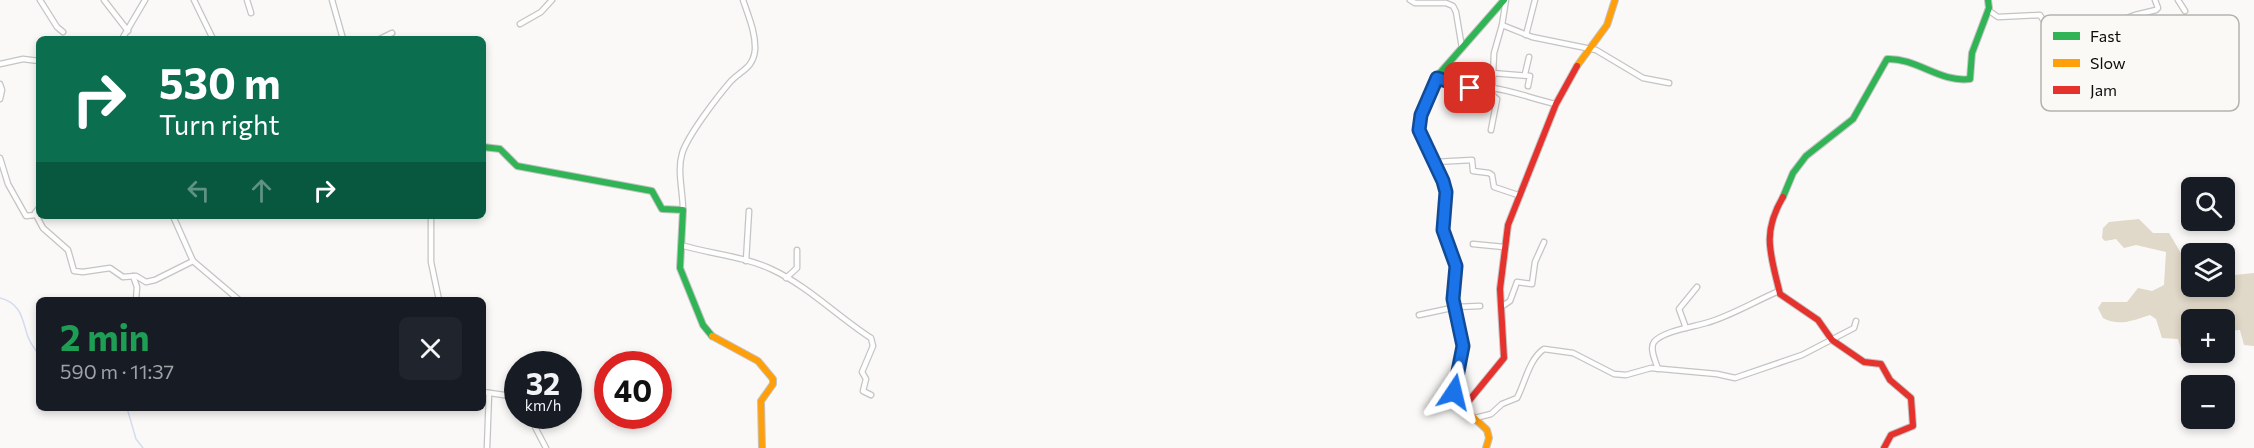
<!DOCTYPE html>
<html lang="en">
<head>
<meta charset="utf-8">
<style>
	body { margin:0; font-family:Commissioner,sans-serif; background:#20242c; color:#f1f3f6; height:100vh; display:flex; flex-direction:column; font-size:22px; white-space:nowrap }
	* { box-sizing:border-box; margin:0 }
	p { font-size:20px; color:#9ea1a6 }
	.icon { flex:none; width:33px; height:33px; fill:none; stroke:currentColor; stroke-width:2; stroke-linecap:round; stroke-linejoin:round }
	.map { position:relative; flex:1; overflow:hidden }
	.sheet { position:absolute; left:36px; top:297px; width:450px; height:114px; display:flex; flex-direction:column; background:#171b24; border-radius:9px; box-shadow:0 3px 9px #0003 }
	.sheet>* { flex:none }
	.guide { position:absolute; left:36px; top:36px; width:450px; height:183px; border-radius:9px; box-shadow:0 3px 9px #0003; background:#0b6e4f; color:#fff; overflow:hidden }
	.buttons { position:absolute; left:2181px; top:177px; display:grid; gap:12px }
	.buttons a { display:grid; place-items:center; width:54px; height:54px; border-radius:9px; background:#171b24; box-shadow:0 3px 9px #0003; font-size:30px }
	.speed { position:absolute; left:504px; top:351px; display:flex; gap:12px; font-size:30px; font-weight:700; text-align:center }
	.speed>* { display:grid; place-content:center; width:78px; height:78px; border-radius:50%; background:#171b24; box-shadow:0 3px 9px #0003; line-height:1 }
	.speed small { font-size:15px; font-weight:400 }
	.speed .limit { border:9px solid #d22; background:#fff; color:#111 }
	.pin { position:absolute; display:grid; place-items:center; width:51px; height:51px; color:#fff; margin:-26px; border-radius:12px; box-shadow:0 3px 9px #0006 }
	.me { position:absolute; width:66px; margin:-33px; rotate:10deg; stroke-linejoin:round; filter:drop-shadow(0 0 4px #0008) }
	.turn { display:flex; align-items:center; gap:21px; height:126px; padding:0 24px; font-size:27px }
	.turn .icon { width:78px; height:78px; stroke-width:2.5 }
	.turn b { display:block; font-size:42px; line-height:51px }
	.lanes { display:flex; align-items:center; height:57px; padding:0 24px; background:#0003; justify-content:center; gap:30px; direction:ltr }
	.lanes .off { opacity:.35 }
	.round { display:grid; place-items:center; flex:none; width:63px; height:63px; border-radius:9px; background:#20242c }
	.summary { display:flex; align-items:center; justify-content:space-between; height:102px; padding:0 24px }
	h1 { font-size:36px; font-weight:700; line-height:45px; color:#1e9e55 }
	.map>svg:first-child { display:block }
	.forest { fill:#e0d8c8 }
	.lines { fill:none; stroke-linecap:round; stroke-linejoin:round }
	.stream { stroke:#d4dcef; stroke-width:1.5 }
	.street-casing { stroke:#c5c4c3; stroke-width:7 }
	.fast-casing { stroke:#c5c4c3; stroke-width:8 }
	.slow-casing { stroke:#c5c4c3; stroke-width:8 }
	.jam-casing { stroke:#c5c4c3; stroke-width:8 }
	.street { stroke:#fefefe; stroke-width:4.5 }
	.fast { stroke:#30b455; stroke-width:6 }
	.slow { stroke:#ff9f0a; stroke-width:6 }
	.jam { stroke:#e5322d; stroke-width:6 }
	.route-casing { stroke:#114b97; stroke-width:15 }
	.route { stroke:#1a73e8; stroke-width:10 }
	.key { fill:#fbf9f6; stroke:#b3b2af; stroke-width:1.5 }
	.key-label { font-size:16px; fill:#0c0b0a }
</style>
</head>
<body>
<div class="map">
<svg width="2254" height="448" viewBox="0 0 2254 448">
	<rect width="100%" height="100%" fill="#faf9f7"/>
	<path class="forest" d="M2139,219L2153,233H2169L2191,270L2192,286H2224L2225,276L2254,273V346L2244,345L2240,330L2225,331L2224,320H2192V352L2204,353L2189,362H2185L2178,339L2162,338L2156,319L2150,315C2134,320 2119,327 2103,318L2098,308L2102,302H2127L2138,288L2152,291L2164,285L2166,252L2136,245L2124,248L2116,239L2105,241L2102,238L2103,228L2109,222Z"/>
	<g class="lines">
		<g class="stream">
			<path d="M0,298C20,303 22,317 27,334C29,342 35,349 39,355"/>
			<path d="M127,408L136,439L143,448"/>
		</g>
		<defs>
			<g id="street">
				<path d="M40,0L57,27L63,32"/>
				<path d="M104,0L128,31"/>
				<path d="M194,0L213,39"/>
				<path d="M247,0L251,13"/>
				<path d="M332,0L343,39"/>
				<path d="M1410,0L1415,3H1446L1453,6L1456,12L1462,48"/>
				<path d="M2178,0L2185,11"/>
				<path d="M1988,10L1998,17L2040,15L2062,50"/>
				<path d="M2113,23L2135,15L2156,10L2158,8L2155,0"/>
				<path d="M520,24L541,12L552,0"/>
				<path d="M1502,25L1506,0"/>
				<path d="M1526,35L1535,0"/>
				<path d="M122,39L145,0"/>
				<path d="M380,39L392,33"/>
				<path d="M0,64L23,59L39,61"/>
				<path d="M1492,73L1530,76L1528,86"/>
				<path d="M1525,74L1529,57"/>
				<path d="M1437,78L1471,89V107"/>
				<path d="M0,84L2,90L0,99"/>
				<path d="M1492,88C1514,91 1533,99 1556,104"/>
				<path d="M1491,130L1497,99L1492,95L1494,53L1502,25L1532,37L1596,50L1643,78L1669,83"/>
				<path d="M0,158L8,184L26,216L35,215"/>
				<path d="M1435,162L1472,160L1473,171L1489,173L1492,175L1494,187L1518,195"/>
				<path d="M39,208L35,213L43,228L68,250L74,271L83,272L110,268L123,277L136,276L146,282L155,280L193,261"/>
				<path d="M683,210C683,192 677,171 682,154C687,136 718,96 731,81C742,70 753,68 755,50C756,33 748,15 743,0"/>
				<path d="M173,216L193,261L239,300"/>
				<path d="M431,216V262L439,300"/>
				<path d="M1473,244L1504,247"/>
				<path d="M681,245C710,254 743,256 771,269C808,286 837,316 871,338L873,346L862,372L866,379L863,391L871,395"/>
				<path d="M746,261L749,211"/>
				<path d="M133,276L137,287L136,300"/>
				<path d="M786,278L797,268V250"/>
				<path d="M1501,307L1510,301L1517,282L1532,284L1535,262L1544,242"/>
				<path d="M1419,315L1456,307L1480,306"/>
				<path d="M1686,328L1679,309L1697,287"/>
				<path d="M1658,369C1656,362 1649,349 1654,342C1663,331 1693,327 1706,323C1731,316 1755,301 1779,291"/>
				<path d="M483,392L518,397"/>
				<path d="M536,416L535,427L546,448"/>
				<path d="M1475,418L1491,414L1502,404L1517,398C1525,383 1529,359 1544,349L1573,353L1614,374L1626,375L1651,368L1717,374L1735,378L1802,355L1854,328L1856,321"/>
				<path d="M487,448L489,393"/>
			</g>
			<g id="fast">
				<path d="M1430,95L1439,74L1504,0"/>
				<path d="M483,147L500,149L517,166L652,191L662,209L683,210L680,268L703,325L712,336"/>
				<path d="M1783,197L1793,173L1806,156L1853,119L1887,59C1917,58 1940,83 1970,79L1972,53L1989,8L1988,0"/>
			</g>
			<g id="slow">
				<path d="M1577,66L1607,25L1615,0"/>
				<path d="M1430,95L1421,115L1419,130L1444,181L1443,230L1456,266L1453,299L1463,346L1454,392L1459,404L1487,430L1489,438L1486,448"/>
				<path d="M712,336L758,361L773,379V384L761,401L762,448"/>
			</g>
			<g id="jam">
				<path d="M1783,197C1761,234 1771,255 1780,294L1818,320L1832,340L1864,362L1881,364L1890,380L1911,398L1913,426L1891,435L1884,448"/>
				<path d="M1463,408L1504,358L1500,289L1508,225L1556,104L1577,66"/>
			</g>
		</defs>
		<use href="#street" class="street-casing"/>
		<use href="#fast" class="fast-casing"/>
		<use href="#slow" class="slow-casing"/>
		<use href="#jam" class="jam-casing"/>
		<use href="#street" class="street"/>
		<use href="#fast" class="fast"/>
		<use href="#slow" class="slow"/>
		<use href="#jam" class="jam"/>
	</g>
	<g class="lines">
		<defs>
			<path id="route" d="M1454,392L1463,346L1453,299L1456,266L1443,230L1446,192L1443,181L1419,130L1421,115L1437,78L1470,88"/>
		</defs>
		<use href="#route" class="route-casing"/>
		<use href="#route" class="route"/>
	</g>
	<rect x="2041" y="15" width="198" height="96" rx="9" class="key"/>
	<rect x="2053" y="32" width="27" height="8" fill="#30b455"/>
	<rect x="2053" y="59" width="27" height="8" fill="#ff9f0a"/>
	<rect x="2053" y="86" width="27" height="8" fill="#e5322d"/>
	<g class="key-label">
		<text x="2090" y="42">Fast</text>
		<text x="2090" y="69">Slow</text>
		<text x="2090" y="96">Jam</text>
	</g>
</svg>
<div class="buttons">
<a><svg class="icon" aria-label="search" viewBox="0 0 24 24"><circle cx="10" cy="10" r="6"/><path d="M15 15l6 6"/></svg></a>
<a><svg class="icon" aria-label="layers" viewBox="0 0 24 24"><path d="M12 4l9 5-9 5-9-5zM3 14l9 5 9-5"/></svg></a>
<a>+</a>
<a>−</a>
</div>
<div class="speed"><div>32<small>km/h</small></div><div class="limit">40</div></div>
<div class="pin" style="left:1470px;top:88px;background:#d93025"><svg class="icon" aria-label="arrive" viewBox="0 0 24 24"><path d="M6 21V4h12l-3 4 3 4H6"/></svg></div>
<svg class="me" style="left:1454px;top:392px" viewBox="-20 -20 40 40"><path d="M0-17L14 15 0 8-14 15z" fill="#1a73e8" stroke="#fff" stroke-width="4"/></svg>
<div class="guide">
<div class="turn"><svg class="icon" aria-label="right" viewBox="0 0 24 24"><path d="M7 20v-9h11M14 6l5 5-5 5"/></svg><div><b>530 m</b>Turn right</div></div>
<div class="lanes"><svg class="icon off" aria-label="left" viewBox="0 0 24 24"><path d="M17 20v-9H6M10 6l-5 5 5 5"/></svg><svg class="icon off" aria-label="ahead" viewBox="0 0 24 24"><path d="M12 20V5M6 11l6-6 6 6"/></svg><svg class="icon" aria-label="right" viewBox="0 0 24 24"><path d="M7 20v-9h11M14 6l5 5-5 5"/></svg></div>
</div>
<section class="sheet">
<div class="summary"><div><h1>2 min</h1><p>590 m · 11:37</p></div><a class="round"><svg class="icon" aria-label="close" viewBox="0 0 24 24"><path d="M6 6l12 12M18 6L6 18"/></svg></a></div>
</section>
</div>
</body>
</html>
